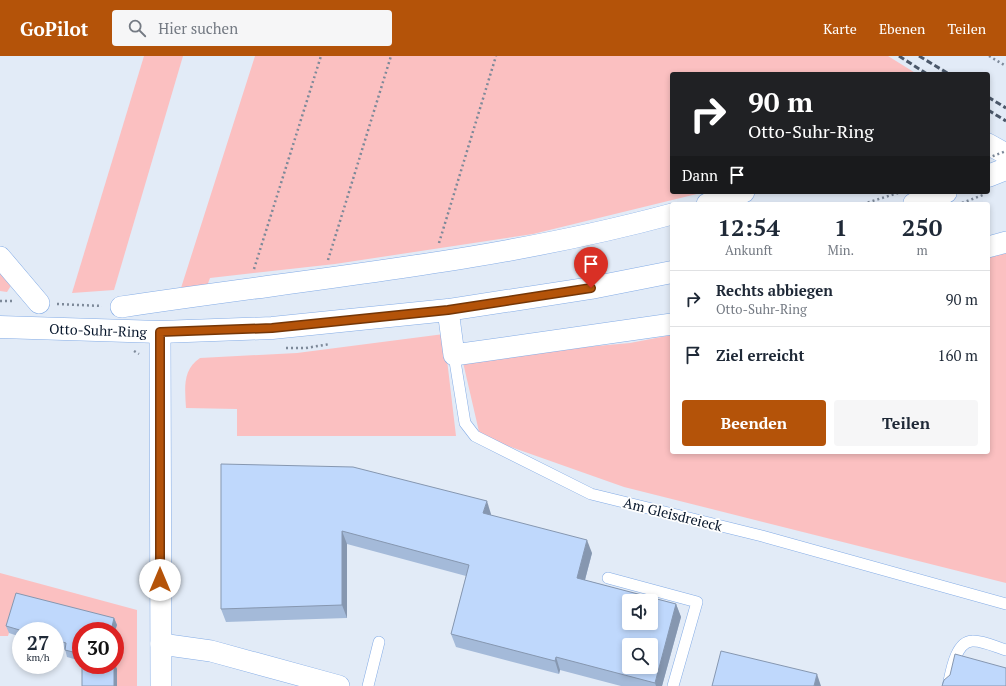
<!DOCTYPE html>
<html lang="de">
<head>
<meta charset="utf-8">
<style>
	body { margin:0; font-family:"PT Serif",serif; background:#f6f6f7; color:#1f2937; height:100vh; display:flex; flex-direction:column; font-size:15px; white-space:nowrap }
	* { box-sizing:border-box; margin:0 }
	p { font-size:13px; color:#747a83 }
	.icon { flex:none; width:22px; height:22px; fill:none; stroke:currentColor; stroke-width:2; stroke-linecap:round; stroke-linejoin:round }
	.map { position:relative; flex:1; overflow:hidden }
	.side { position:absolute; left:670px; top:146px; width:320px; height:252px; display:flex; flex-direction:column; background:#fff; border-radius:4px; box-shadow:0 2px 6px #0003 }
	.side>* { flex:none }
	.top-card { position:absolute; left:670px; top:16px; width:320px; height:122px; border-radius:4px; box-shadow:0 2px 6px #0003; background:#202124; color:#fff; overflow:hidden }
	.controls { position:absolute; left:622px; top:538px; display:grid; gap:8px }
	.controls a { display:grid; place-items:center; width:36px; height:36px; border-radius:4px; background:#fff; box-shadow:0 2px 6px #0003; font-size:20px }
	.speed { position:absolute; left:12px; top:566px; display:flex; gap:8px; font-size:20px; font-weight:700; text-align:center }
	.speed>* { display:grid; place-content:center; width:52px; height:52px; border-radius:50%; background:#fff; box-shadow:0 2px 6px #0003; line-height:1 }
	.speed small { font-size:10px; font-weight:400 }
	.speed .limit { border:6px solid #d22; background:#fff; color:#111 }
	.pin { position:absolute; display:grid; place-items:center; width:34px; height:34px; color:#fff; margin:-41px -17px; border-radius:50% 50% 50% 0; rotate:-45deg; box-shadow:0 0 4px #0007 }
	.pin .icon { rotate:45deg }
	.me { position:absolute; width:44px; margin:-22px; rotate:0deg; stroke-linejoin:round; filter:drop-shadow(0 0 3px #0008) }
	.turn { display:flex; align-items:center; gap:14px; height:84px; padding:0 12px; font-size:18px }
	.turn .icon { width:52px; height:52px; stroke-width:2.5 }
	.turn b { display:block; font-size:28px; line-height:34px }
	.then { display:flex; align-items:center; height:38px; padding:0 12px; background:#0003; gap:8px; font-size:15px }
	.eta { display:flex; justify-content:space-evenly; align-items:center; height:68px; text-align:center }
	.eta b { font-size:24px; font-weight:700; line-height:28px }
	.action { display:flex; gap:8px; margin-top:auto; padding:8px 12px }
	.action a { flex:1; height:46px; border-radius:4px; background:#b45309; color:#fff; font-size:16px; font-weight:700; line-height:46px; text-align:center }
	.action a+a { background:#f6f6f7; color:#1f2937 }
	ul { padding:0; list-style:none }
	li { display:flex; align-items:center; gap:12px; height:56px; padding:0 12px; border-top:1px solid #e0e1e3 }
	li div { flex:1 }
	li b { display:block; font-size:15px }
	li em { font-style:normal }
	header { display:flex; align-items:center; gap:24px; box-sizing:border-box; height:56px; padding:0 20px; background:#b45309; color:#fff }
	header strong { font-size:19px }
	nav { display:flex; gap:22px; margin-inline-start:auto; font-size:14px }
	.search { width:280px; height:36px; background:#f6f6f7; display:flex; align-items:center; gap:10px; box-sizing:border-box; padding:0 14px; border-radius:4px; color:#747a83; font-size:15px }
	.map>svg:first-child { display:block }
	.green { fill:#fbc0c1 }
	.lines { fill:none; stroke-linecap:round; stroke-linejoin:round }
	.lane-casing { stroke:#84ace6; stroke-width:12 }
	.street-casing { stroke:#84ace6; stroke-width:22 }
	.secondary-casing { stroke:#84ace6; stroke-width:23 }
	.path { stroke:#7d8999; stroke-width:2.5; stroke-dasharray:2 3; stroke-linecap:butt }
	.lane { stroke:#fff; stroke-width:11 }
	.street { stroke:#fff; stroke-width:21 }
	.secondary { stroke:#fff; stroke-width:22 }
	.rail { stroke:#4b586a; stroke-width:3; stroke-dasharray:6 3; stroke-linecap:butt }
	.path-bridge { stroke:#7d8999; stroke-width:2.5; stroke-dasharray:2 3; stroke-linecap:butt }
	.wall { fill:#a4bad9 }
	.shaded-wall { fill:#8697b0 }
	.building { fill:#bfd8fc; stroke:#8697b0; fill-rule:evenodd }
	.route-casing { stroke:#753606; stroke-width:10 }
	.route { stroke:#b45309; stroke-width:7 }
	.labels { text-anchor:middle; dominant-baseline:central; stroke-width:3.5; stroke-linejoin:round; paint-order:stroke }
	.street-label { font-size:14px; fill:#07162b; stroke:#fff }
</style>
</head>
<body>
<header>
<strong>GoPilot</strong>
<div class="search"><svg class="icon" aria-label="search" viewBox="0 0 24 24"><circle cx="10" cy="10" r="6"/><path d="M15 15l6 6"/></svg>Hier suchen</div>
<nav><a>Karte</a><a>Ebenen</a><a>Teilen</a></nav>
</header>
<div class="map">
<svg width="1006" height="630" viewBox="0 0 1006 630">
	<rect width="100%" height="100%" fill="#e2ebf7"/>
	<g class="green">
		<path d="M144,0H183L114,234L72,237Z"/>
		<path d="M255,0H888L917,18H672V136H705L533,178L335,208L210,222L207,230L181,232Z"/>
		<path d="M1006,197V527L624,431L480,380L462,302L630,287L672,279V396H988V202Z"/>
		<path d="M0,215L12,228L7,236L0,235Z"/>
		<path d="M444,278L456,380H237V353L186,352C185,333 182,314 200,302L297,297Z"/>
		<path d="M0,517L137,554V630H117L115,609L116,569L19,544L8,580H0Z"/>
	</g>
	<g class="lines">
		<defs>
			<g id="lane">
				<path d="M454,299L465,367L475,380L591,438L762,480L1006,548"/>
				<path d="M608,522L697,546L673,630"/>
				<path d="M368,630L379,586"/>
				<path d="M948,630C951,617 955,586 972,585C982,584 996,591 1006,594"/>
			</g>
			<g id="street">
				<path d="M988,88L1006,98"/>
				<path d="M707,148L744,136"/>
				<path d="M988,191L1006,186"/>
				<path d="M0,201L39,247"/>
				<path d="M121,251C305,223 492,207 672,158"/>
				<path d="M448,254L454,299L672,268"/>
				<path d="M160,276L161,630"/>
				<path d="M161,588L211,595L339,630"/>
			</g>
			<g id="secondary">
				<path d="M988,120L1006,113"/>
				<path d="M914,148L946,136"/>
				<path d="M0,271L160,276L272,272L448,254L591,232L672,216"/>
			</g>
		</defs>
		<use href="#lane" class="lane-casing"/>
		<use href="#street" class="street-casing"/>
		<use href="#secondary" class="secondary-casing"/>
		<g class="path">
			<path d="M989,0L1006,10"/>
			<path d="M962,147L983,139"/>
			<path d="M863,148L898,137"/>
			<path d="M439,187L496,0"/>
			<path d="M328,204L391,0"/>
			<path d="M254,213L321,0"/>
			<path d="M0,245H12"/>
			<path d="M57,248L102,250"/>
			<path d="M286,292H306L330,288"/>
			<path d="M134,295L139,298"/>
		</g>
		<use href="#lane" class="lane"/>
		<use href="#street" class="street"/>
		<use href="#secondary" class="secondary"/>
		<g class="rail">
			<path d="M899,0L927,18"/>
			<path d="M919,0L949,18"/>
			<path d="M988,41L1006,52"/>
			<path d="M988,54L1006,65"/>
		</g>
		<path class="path-bridge" d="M988,102L1006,95"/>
	</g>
	<g class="wall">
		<path d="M221,408L491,458V459L592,497L585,524L676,548L681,561L662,630H621L560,614L559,618L456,591L451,578L466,520L347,488V562L226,566L221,553Z"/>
		<path d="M114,562L117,569L115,575H81V605L67,601L65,593L55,590V575H21V581L9,577L6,570Z"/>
	</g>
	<g class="shaded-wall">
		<path d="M487,445L491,458L488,470L483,457Z"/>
		<path d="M342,475L347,488V562L342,549Z"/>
		<path d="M587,484L592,497L582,535L577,522Z"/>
		<path d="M676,548L681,561L662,630H656L655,627Z"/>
		<path d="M114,562L117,569L115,575H111Z"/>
		<path d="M556,601L560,614L559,618L555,605Z"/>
		<path d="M115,608L117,613V630H114V609H115Z"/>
		<path d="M817,618L821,630H814Z"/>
	</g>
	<g class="building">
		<path d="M221,408L353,411L487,445L483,457L587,484L577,522L676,548L655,627L556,601L555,605L451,578L469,509L342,475V549L221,553ZM629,545H651V567H629ZM629,589H651V611H629Z"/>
		<path d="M16,537L114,562L111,575H81V598L65,594L66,587L55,584V575H23L6,570Z"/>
		<path d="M721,595L817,618L814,630H712Z"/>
		<path d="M955,598L1006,612V630H942L944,624L950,619Z"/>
		<rect x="82" y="609" width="32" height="21"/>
	</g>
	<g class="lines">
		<defs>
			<path id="route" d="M160,524V276L272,272L448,254L591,232"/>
		</defs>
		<use href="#route" class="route-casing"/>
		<use href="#route" class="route"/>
	</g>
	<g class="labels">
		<g class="street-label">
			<text transform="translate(98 274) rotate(2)">Otto-Suhr-Ring</text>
			<text transform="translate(673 458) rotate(14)">Am Gleisdreieck</text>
		</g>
	</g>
</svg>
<div class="controls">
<a><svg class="icon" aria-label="sound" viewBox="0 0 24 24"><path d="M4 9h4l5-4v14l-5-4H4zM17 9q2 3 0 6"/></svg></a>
<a><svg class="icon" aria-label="search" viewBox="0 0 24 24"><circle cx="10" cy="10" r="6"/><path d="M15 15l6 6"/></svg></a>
</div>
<div class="speed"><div>27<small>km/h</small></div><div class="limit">30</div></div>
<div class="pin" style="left:591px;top:232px;background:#d93025"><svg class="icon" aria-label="arrive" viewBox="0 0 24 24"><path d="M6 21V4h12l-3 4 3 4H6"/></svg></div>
<svg class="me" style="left:160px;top:524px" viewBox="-20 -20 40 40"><circle r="19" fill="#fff"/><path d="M0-13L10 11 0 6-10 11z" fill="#b45309"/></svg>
<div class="top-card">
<div class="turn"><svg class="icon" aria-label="right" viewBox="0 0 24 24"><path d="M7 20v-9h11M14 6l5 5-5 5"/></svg><div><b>90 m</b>Otto-Suhr-Ring</div></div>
<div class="then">Dann<svg class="icon" aria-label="arrive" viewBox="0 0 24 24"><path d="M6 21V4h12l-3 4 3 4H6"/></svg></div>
</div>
<section class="side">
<div class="eta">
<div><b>12:54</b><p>Ankunft</p></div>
<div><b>1</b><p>Min.</p></div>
<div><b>250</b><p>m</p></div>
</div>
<ul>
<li><svg class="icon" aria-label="right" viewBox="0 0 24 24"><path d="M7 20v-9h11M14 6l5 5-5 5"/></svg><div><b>Rechts abbiegen</b><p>Otto-Suhr-Ring</p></div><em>90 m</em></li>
<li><svg class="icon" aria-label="arrive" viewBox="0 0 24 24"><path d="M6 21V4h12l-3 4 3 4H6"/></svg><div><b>Ziel erreicht</b></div><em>160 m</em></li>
</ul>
<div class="action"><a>Beenden</a><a>Teilen</a></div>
</section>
</div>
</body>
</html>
